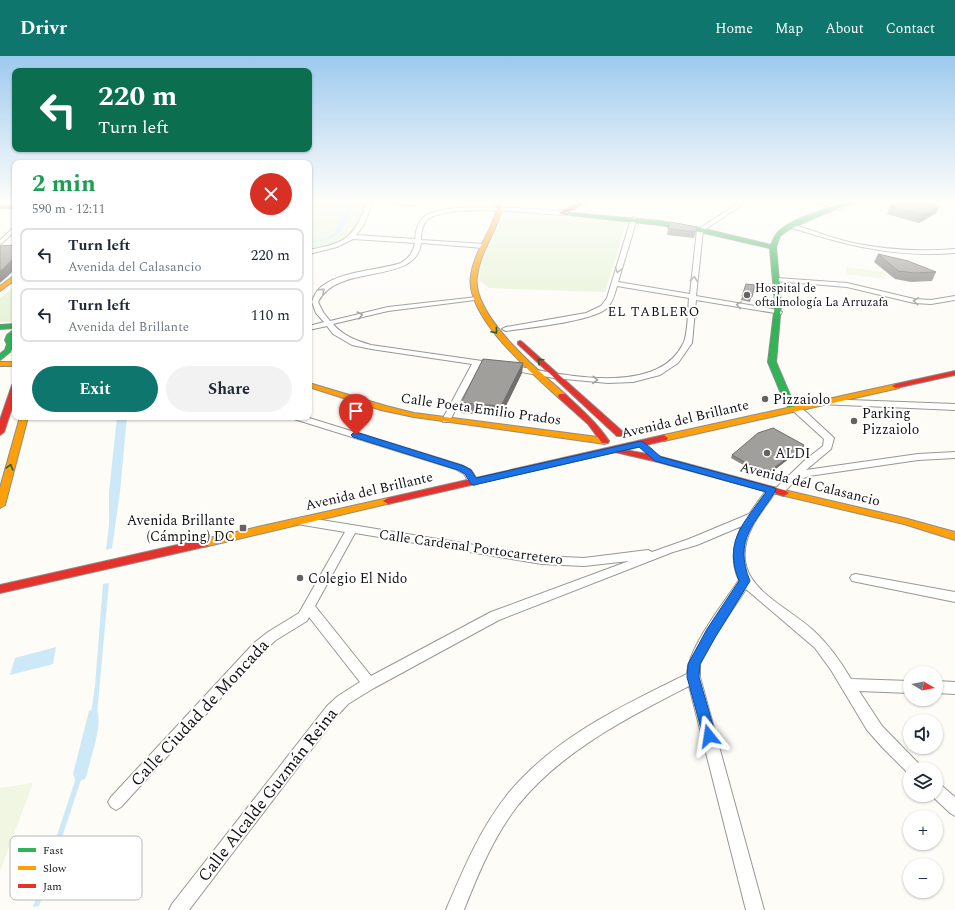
<!DOCTYPE html>
<html lang="en">
<head>
<meta charset="utf-8">
<style>
	body { margin:0; font-family:Spectral,serif; background:#f2f2f3; color:#1f2937; height:100vh; display:flex; flex-direction:column; font-size:15px; white-space:nowrap }
	* { box-sizing:border-box; margin:0 }
	p { font-size:13px; color:#747a83 }
	.icon { flex:none; width:22px; height:22px; fill:none; stroke:currentColor; stroke-width:2; stroke-linecap:round; stroke-linejoin:round }
	.map { position:relative; flex:1; overflow:hidden }
	.details { position:absolute; left:12px; top:104px; width:300px; height:260px; display:flex; flex-direction:column; background:#fff; border-radius:8px; box-shadow:0 1px 3px #0004 }
	.details>* { flex:none }
	.guide { position:absolute; left:12px; top:12px; width:300px; height:84px; border-radius:8px; box-shadow:0 1px 3px #0004; background:#0b6e4f; color:#fff; overflow:hidden }
	.needle { width:26px; rotate:100deg }
	.buttons { position:absolute; left:903px; top:610px; display:grid; gap:8px }
	.buttons a { display:grid; place-items:center; width:40px; height:40px; border-radius:50%; background:#fff; box-shadow:0 1px 3px #0004; font-size:20px }
	.pin { position:absolute; display:grid; place-items:center; width:34px; height:34px; color:#fff; margin:-41px -17px; border-radius:50% 50% 50% 0; rotate:-45deg; box-shadow:0 0 4px #0007 }
	.pin .icon { rotate:45deg }
	.me { position:absolute; width:44px; margin:-22px; rotate:345deg; stroke-linejoin:round; filter:drop-shadow(0 0 3px #0008) }
	.turn { display:flex; align-items:center; gap:14px; height:84px; padding:0 20px; font-size:18px }
	.turn .icon { width:52px; height:52px; stroke-width:2.5 }
	.turn b { display:block; font-size:28px; line-height:34px }
	.round { display:grid; place-items:center; flex:none; width:42px; height:42px; border-radius:21px; background:#f2f2f3 }
	.head { display:flex; align-items:center; justify-content:space-between; height:68px; padding:0 20px }
	h1 { font-size:24px; font-weight:700; line-height:30px; color:#1e9e55 }
	.button { display:flex; gap:8px; margin-top:auto; padding:8px 20px }
	.button a { flex:1; height:46px; border-radius:24px; background:#0f766e; color:#fff; font-size:16px; font-weight:700; line-height:46px; text-align:center }
	.button a+a { background:#f2f2f3; color:#1f2937 }
	ul { padding:0; list-style:none }
	li { display:flex; align-items:center; gap:12px; height:54px; margin:0 8px 6px; padding:0 12px; border:2px solid #e0e1e3; border-radius:8px }
	li div { flex:1 }
	li b { display:block; font-size:15px }
	li em { font-style:normal }
	header { display:flex; align-items:center; gap:24px; box-sizing:border-box; height:56px; padding:0 20px; background:#0f766e; color:#fff }
	header strong { font-size:19px }
	nav { display:flex; gap:22px; margin-inline-start:auto; font-size:14px }
	.map>svg:first-child { display:block }
	.green { fill:#e7f3d7 }
	.pitch { fill:#f0f6e1 }
	.water { fill:#cde8f7 }
	.lines { fill:none; stroke-linecap:round; stroke-linejoin:round }
	.canal { fill:#cde8f7; fill-rule:evenodd }
	.street-casing { stroke:#979795; stroke-width:2 }
	.fast-casing { stroke:#8e8d8b; stroke-width:2 }
	.slow-casing { stroke:#8e8d8b; stroke-width:2 }
	.jam-casing { stroke:#8e8d8b; stroke-width:2 }
	.street { fill:#fffffe; fill-rule:evenodd }
	.fast { fill:#30b455; fill-rule:evenodd }
	.slow { fill:#ff9f0a; fill-rule:evenodd }
	.jam { fill:#e5322d; fill-rule:evenodd }
	.wall { fill:#8a8986 }
	.shaded-wall { fill:#716f6d }
	.building { fill:#a19f9c; stroke:#716f6d }
	.oneway { stroke:#a0a09f }
	.oneway2 { stroke:#206233 }
	.route { fill:#1a73e8; stroke:#114b97 }
	.poi-dot { fill:#646362; stroke:#fff; stroke-width:1.5 }
	.labels { text-anchor:middle; dominant-baseline:central; stroke-width:4; stroke-linejoin:round; paint-order:stroke }
	.far-poi-label { font-size:12px; fill:#111; stroke:#fff; text-anchor:start }
	.far-neighbourhood-label { font-size:13px; letter-spacing:1px; fill:#111; stroke:#fff }
	.poi-label { font-size:14px; fill:#111; stroke:#fff; text-anchor:start }
	.street-label { font-size:14px; fill:#111; stroke:#fff }
	.near-street-label { font-size:17px; fill:#111; stroke:#fff }
	.key { fill:#fff; stroke:#b8b8b8; stroke-width:1 }
	.key-label { font-size:11px; fill:#111 }
</style>
</head>
<body>
<header>
<strong>Drivr</strong>
<nav><a>Home</a><a>Map</a><a>About</a><a>Contact</a></nav>
</header>
<div class="map">
<svg width="955" height="854" viewBox="0 0 955 854">
	<rect width="100%" height="100%" fill="#fdfcf7"/>
	<g class="green">
		<path d="M309,144H367C351,184 351,185 309,194Z"/>
		<path d="M504,155L561,158L627,165L605,236L489,232L479,224L480,211L503,157Z"/>
		<path d="M15,230V266H0V242Z"/>
	</g>
	<g class="pitch">
		<path d="M513,159L547,160V165L512,164Z"/>
		<path d="M846,211L883,216L885,223L847,218Z"/>
		<path d="M33,727L0,815V732Z"/>
	</g>
	<g class="water">
		<path d="M350,144H355C341,176 345,181 309,188V186L325,182L334,178Z"/>
		<path d="M117,361H127L126,371L120,436L112,492L106,494L109,469V436Z"/>
		<path d="M109,527L96,669L89,671L95,630L103,528Z"/>
		<path d="M56,591L53,608L10,619L15,602Z"/>
		<path d="M95,675L89,701L82,702L88,677Z"/>
		<path d="M87,706L39,850L33,851L81,707Z"/>
	</g>
	<g class="lines">
		<path class="canal" d="M93,653L97,655C103,668 90,703 87,718L85,723L80,725L75,723L73,718L89,655Z"/>
		<defs>
			<g id="street">
				<path d="M368,144H373L364,169L356,179L415,183C416,175 417,167 424,161C445,144 532,154 561,155L564,157L561,159C534,157 446,147 427,164C422,169 421,177 421,184L484,188L487,190L484,192L421,187C416,230 338,206 318,246L323,256L330,265L388,251L477,241L478,242L475,244L388,255L333,268C343,280 357,285 371,289L496,307V311L480,309L449,366H443L442,364L472,308L371,293L352,289L333,278L327,270L309,274V270L324,266L316,257L312,246C313,242 315,238 317,235C334,215 377,215 401,207C409,202 413,197 415,187L353,183L337,191L309,198V194C349,186 353,182 368,144Z"/>
				<path d="M378,144L410,146L432,144L410,150Z"/>
				<path d="M743,144H749L703,175L696,240L778,254L782,256L781,258L696,244L692,287L678,307L660,319L633,326L608,327L554,322L506,313L505,311L509,309C556,317 656,343 683,288C688,280 688,253 689,242L617,230C615,237 613,246 607,252C594,265 527,272 506,275L502,273L506,271L586,257L601,250L607,242L631,163L634,161L637,163L618,226L690,238L697,174Z"/>
				<path d="M810,144H819L842,152L839,154Z"/>
				<path d="M952,144H955V146L952,145Z"/>
				<path d="M791,168C812,174 832,182 853,187C887,194 920,196 955,193V197C895,202 845,189 789,171L788,170Z"/>
				<path d="M15,170V175L0,189V184Z"/>
				<path d="M777,222L847,227L914,243L931,244L955,240V244L931,248L914,247L847,231L775,225L774,224Z"/>
				<path d="M823,343L955,348V354L820,348L819,346L820,344Z"/>
				<path d="M794,349L805,355L834,382L831,393L806,414L918,398L955,396V402L918,404L809,420L794,426L782,438H774C767,449 758,459 752,471C724,527 781,545 814,575C829,589 841,606 851,623L910,625V637L859,635L882,670L919,708L921,713H910V719L882,691L867,674L831,614L815,592L746,533L715,580L700,608V621L764,854H746L689,630C627,662 563,694 518,749C494,780 478,818 464,854H446C463,814 480,773 507,739C553,682 622,650 687,618C689,590 723,548 739,524C730,506 733,488 742,470L697,489L673,496L499,564L374,632L348,648L337,660L189,854H169L172,848L327,650L338,640L360,626L309,561L307,565L276,584L264,595L121,751L116,754L111,751L108,746L111,741L254,587L268,576L299,557L345,476L303,469L299,468L298,465L299,462L303,461L542,500L584,502L648,494L652,496L689,483L749,458L768,432L772,431L776,432L804,405L823,390L824,383L790,352ZM355,477L542,508L584,510L629,505L491,556L371,620L315,550Z"/>
				<path d="M293,361H306L461,409L471,414L479,426L474,429L470,428L464,418L455,413L294,363Z"/>
				<path d="M856,518L955,536V546L852,525L850,522L852,519Z"/>
				<path d="M936,625L955,626V638L936,637Z"/>
				<path d="M936,726L941,729L955,741V760L950,757L931,739H936Z"/>
			</g>
			<g id="fast">
				<path d="M851,144H858L807,165L788,174L780,180L776,191L781,248L776,306L793,346L798,352L794,354H791L785,347L768,306L775,248L770,192L700,176L660,169L561,158L559,157L561,156L660,165L700,172L771,189C773,184 775,179 779,175C797,160 829,153 851,144Z"/>
				<path d="M15,268V272L0,273V269Z"/>
				<path d="M15,273V278L11,284L15,288V292L12,291L10,296L0,304V298L5,294L7,288L5,284L7,279Z"/>
			</g>
			<g id="slow">
				<path d="M495,144H499L501,152V157C494,179 480,197 477,220C471,259 538,314 565,338L566,340L565,342H559C532,317 464,260 471,219C474,197 489,179 496,157L497,152Z"/>
				<path d="M15,219V224L0,235V230Z"/>
				<rect x="0" y="306" width="15" height="4"/>
				<path d="M309,327L386,350L414,357L605,382L609,385L605,388L414,361L381,354L309,331Z"/>
				<path d="M896,328H899V332L664,385L660,382L664,379Z"/>
				<path d="M20,361H28L5,449L0,452V432Z"/>
				<path d="M784,434L904,462L955,476V484L904,468L781,439L779,437Z"/>
				<path d="M388,442L391,443L393,445L391,447L204,491L200,490L199,487L200,484L204,483Z"/>
			</g>
			<g id="jam">
				<path d="M584,144H591L563,158L559,157Z"/>
				<rect x="0" y="150" width="15" height="2"/>
				<path d="M520,285L522,286L623,376L624,378L623,380H617L518,288V286Z"/>
				<path d="M955,315V319L896,332L892,330L896,328Z"/>
				<path d="M12,329H15V343L4,376L0,379V364Z"/>
				<path d="M559,338H565C581,353 597,367 609,385L608,387H602L588,368L559,342L558,340Z"/>
				<path d="M664,379L668,382L667,384L625,394L658,400L784,434L789,437L784,440L658,406L615,396L388,448L383,445L388,442Z"/>
				<path d="M204,483L208,484L209,487L208,490L0,537V529Z"/>
			</g>
		</defs>
		<use href="#street" class="street-casing"/>
		<use href="#fast" class="fast-casing"/>
		<use href="#slow" class="slow-casing"/>
		<use href="#jam" class="jam-casing"/>
		<use href="#street" class="street"/>
		<use href="#fast" class="fast"/>
		<use href="#slow" class="slow"/>
		<use href="#jam" class="jam"/>
	</g>
	<g class="wall">
		<path d="M890,150L936,157L919,167L887,158Z"/>
		<path d="M668,173L696,176L694,182L667,179Z"/>
		<path d="M878,198L936,216L932,225L911,226L895,223L874,206Z"/>
		<path d="M746,228L755,229L750,246L741,244Z"/>
		<path d="M523,307L522,317L501,360L461,357V347Z"/>
		<path d="M804,389L803,392L765,421L731,402L732,399Z"/>
	</g>
	<g class="shaded-wall">
		<path d="M940,150L936,157L919,167L923,159Z"/>
		<path d="M15,200V213L8,220L0,227V215Z"/>
		<path d="M523,307L522,317L501,360V350Z"/>
		<path d="M804,389L803,392L765,421L766,418Z"/>
	</g>
	<g class="building">
		<path d="M901,144H919L940,150L923,159L890,150Z"/>
		<path d="M670,166L697,171L696,176L668,173Z"/>
		<path d="M15,189V200L4,212L0,215V190Z"/>
		<path d="M878,198L908,205L936,216L915,217L898,215Z"/>
		<path d="M746,228L755,229L752,241L742,240Z"/>
		<path d="M483,303L523,307L501,350L461,347Z"/>
		<path d="M773,372L804,389L766,418L732,399L758,377Z"/>
	</g>
	<defs><path id="oneway-chevron" d="M-2-3.5L2.5 0L-2 3.5" fill="none" stroke-width="1.6" stroke-linecap="round" stroke-linejoin="round"/></defs>
	<g class="oneway">
		<use href="#oneway-chevron" transform="translate(618 214) rotate(107)"/>
		<use href="#oneway-chevron" transform="translate(694 223) rotate(-84)"/>
		<use href="#oneway-chevron" transform="translate(322 235) rotate(-43)"/>
		<use href="#oneway-chevron" transform="translate(916 245) rotate(-174)"/>
		<use href="#oneway-chevron" transform="translate(739 249) rotate(-170)"/>
		<use href="#oneway-chevron" transform="translate(360 259) rotate(-14)"/>
		<use href="#oneway-chevron" transform="translate(595 324) rotate(4)"/>
	</g>
	<g class="oneway2">
		<use href="#oneway-chevron" transform="translate(495 275) rotate(49)"/>
		<use href="#oneway-chevron" transform="translate(540 305) rotate(-138)"/>
		<use href="#oneway-chevron" transform="translate(10 411) rotate(-75)"/>
	</g>
	<linearGradient id="sky" x2="0" y2="1"><stop stop-color="#9dc9ee"/><stop offset="0.55" stop-color="#fefefb"/><stop offset="1" stop-color="#fefefb" stop-opacity="0"/></linearGradient>
	<rect width="955" height="264" fill="url(#sky)"/>
	<path class="route" d="M353,377H359L464,410L471,414L476,422L641,385C646,387 656,397 661,401L775,432L776,434C755,468 733,483 750,525L716,580L700,608L699,621L716,680L714,685L709,686L705,685L703,680L687,621L688,608L707,573L739,525C723,485 744,467 766,436L655,405L639,391L474,429L471,428L465,418L458,414L353,381L351,379Z"/>
	<g class="poi-dot">
		<circle cx="747" cy="239" r="4"/>
		<circle cx="765" cy="343" r="4"/>
		<circle cx="854" cy="365" r="4"/>
		<circle cx="767" cy="397" r="4"/>
		<rect x="239" y="468" width="8" height="8" rx="2"/>
		<circle cx="300" cy="522" r="4"/>
	</g>
	<g class="labels">
		<g class="far-poi-label">
			<text x="755" y="232">Hospital de<tspan x="755" dy="14">oftalmología La Arruzafa</tspan></text>
		</g>
		<g class="far-neighbourhood-label">
			<text x="654" y="256">EL TABLERO</text>
		</g>
		<g class="poi-label">
			<text x="773" y="343">Pizzaiolo</text>
			<text x="862" y="357">Parking<tspan x="862" dy="16">Pizzaiolo</tspan></text>
			<text x="775" y="397">ALDI</text>
			<text x="235" y="464" text-anchor="end">Avenida Brillante<tspan x="235" dy="16">(Cámping) DC</tspan></text>
			<text x="308" y="522">Colegio El Nido</text>
		</g>
		<g class="street-label">
			<text transform="translate(481 353) rotate(8)">Calle Poeta Emilio Prados</text>
			<text transform="translate(685 363) rotate(-13)">Avenida del Brillante</text>
			<text transform="translate(810 428) rotate(14)">Avenida del Calasancio</text>
			<text transform="translate(369 435) rotate(-13)">Avenida del Brillante</text>
			<text transform="translate(471 491) rotate(8)">Calle Cardenal Portocarretero</text>
		</g>
		<g class="near-street-label">
			<text transform="translate(200 657) rotate(-47)">Calle Ciudad de Moncada</text>
			<text transform="translate(268 739) rotate(-52)">Calle Alcalde Guzmán Reina</text>
		</g>
	</g>
	<rect x="10" y="780" width="132" height="64" rx="6" class="key"/>
	<rect x="18" y="792" width="18" height="4" fill="#30b455"/>
	<rect x="18" y="810" width="18" height="4" fill="#ff9f0a"/>
	<rect x="18" y="828" width="18" height="4" fill="#e5322d"/>
	<g class="key-label">
		<text x="43" y="798">Fast</text>
		<text x="43" y="816">Slow</text>
		<text x="43" y="834">Jam</text>
	</g>
</svg>
<div class="buttons">
<a><svg class="needle" viewBox="-14 -14 28 28"><path d="M0-13l5 13h-10z" fill="#e53935"/><path d="M0 13l5-13h-10z" fill="#747a83"/></svg></a>
<a><svg class="icon" aria-label="sound" viewBox="0 0 24 24"><path d="M4 9h4l5-4v14l-5-4H4zM17 9q2 3 0 6"/></svg></a>
<a><svg class="icon" aria-label="layers" viewBox="0 0 24 24"><path d="M12 4l9 5-9 5-9-5zM3 14l9 5 9-5"/></svg></a>
<a>+</a>
<a>−</a>
</div>
<div class="pin" style="left:356px;top:379px;background:#d93025"><svg class="icon" aria-label="arrive" viewBox="0 0 24 24"><path d="M6 21V4h12l-3 4 3 4H6"/></svg></div>
<svg class="me" style="left:709px;top:680px" viewBox="-20 -20 40 40"><path d="M0-17L14 15 0 8-14 15z" fill="#1a73e8" stroke="#fff" stroke-width="4"/></svg>
<div class="guide">
<div class="turn"><svg class="icon" aria-label="left" viewBox="0 0 24 24"><path d="M17 20v-9H6M10 6l-5 5 5 5"/></svg><div><b>220 m</b>Turn left</div></div>
</div>
<section class="details">
<div class="head"><div><h1>2 min</h1><p>590 m · 12:11</p></div><a class="round" style="background:#d93025;color:#fff"><svg class="icon" aria-label="close" viewBox="0 0 24 24"><path d="M6 6l12 12M18 6L6 18"/></svg></a></div>
<ul>
<li><svg class="icon" aria-label="left" viewBox="0 0 24 24"><path d="M17 20v-9H6M10 6l-5 5 5 5"/></svg><div><b>Turn left</b><p>Avenida del Calasancio</p></div><em>220 m</em></li>
<li><svg class="icon" aria-label="left" viewBox="0 0 24 24"><path d="M17 20v-9H6M10 6l-5 5 5 5"/></svg><div><b>Turn left</b><p>Avenida del Brillante</p></div><em>110 m</em></li>
</ul>
<div class="button"><a>Exit</a><a>Share</a></div>
</section>
</div>
</body>
</html>
